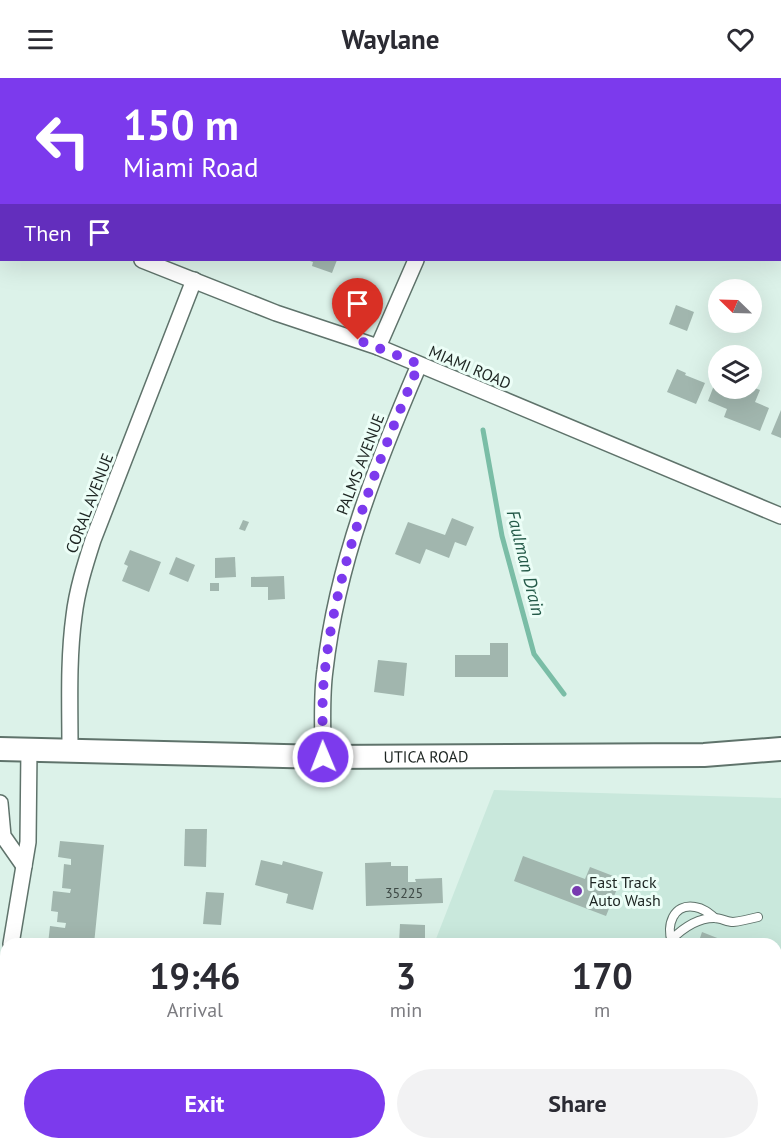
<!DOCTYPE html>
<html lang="en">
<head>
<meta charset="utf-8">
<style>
	body { margin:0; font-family:"PT Sans",sans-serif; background:#f2f2f3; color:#2b2b33; height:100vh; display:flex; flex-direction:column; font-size:22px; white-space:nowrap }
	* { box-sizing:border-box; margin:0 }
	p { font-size:20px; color:#7c7c81 }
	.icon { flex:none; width:33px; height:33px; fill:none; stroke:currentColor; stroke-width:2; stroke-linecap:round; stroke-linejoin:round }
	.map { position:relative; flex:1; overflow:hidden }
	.panel { position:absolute; left:0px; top:860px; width:782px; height:212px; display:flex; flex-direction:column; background:#fff; border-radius:18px 18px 0 0; box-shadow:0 6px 24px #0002 }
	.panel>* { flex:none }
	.hud { position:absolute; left:0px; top:0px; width:782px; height:183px; box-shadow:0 6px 24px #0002; background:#7c3aed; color:#fff; overflow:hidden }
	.needle { width:39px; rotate:293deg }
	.fabs { position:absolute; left:708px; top:201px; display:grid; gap:12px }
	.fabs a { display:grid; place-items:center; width:54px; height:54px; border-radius:50%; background:#fff; box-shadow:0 6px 24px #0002; font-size:30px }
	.pin { position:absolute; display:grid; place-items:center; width:51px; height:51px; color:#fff; margin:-62px -26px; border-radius:50% 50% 50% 0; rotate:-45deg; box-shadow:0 0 6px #0007 }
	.pin .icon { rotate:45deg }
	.me { position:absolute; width:66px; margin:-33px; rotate:359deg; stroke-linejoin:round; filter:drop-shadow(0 0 4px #0008) }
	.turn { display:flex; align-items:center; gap:21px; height:126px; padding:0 24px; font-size:27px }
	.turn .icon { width:78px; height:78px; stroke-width:2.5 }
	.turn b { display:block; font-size:42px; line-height:51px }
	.then { display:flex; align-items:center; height:57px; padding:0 24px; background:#0003; gap:12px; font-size:22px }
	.eta { display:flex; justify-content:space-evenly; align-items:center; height:102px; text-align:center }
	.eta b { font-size:36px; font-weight:800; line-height:42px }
	.cta { display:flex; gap:12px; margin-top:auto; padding:12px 24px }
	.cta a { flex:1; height:69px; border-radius:36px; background:#7c3aed; color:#fff; font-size:24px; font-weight:800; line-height:69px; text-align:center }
	.cta a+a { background:#f2f2f3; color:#2b2b33 }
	header { display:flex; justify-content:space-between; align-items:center; height:78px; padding:0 24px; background:#fff; font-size:27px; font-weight:800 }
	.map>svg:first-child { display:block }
	.built { fill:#c9e8dc }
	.green { fill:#d6c5ef }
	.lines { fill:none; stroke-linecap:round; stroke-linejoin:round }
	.stream { stroke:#7abda6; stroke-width:5 }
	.building { fill:#a1b6ae }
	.lane-casing { stroke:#5f736b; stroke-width:10 }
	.street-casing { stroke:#5f736b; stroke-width:18 }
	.secondary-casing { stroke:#5f736b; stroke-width:26 }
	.lane { stroke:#fff; stroke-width:8 }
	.street { stroke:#fff; stroke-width:15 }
	.secondary { stroke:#fff; stroke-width:22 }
	.route { stroke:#7c3aed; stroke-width:10; stroke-dasharray:0 18 }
	.poi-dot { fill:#773ab0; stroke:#ecfef7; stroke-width:2 }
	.labels { text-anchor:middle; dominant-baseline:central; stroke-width:6; stroke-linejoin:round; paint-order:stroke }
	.number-label { font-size:14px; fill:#3e4945 }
	.street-label { font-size:16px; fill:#1d2522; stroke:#ecfef7 }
	.poi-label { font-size:16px; fill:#1d2522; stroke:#ecfef7; text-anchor:start }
	.water-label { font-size:18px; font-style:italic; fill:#245a49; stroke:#ecfef7 }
</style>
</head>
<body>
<header><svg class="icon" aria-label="menu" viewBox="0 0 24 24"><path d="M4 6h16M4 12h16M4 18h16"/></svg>Waylane<svg class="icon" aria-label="heart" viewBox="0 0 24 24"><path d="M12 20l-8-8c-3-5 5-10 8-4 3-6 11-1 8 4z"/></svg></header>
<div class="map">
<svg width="781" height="1070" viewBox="0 0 781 1070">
	<rect width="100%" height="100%" fill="#dcf2e9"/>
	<g class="built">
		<path d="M494,712L781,720V991L776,1005V866H434Z"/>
		<path d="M360,1065H752L750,1070H373Z"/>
	</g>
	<path class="green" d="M30,1065H129L128,1070H28Z"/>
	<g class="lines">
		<path class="stream" d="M483,352L502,458L534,576L564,616"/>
	</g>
	<g class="building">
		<path d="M307,182H337L332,195L312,188L313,184Z"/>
		<path d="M676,227L694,234L687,253L669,246Z"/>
		<path d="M677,291L686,295L685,297L705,305L696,326L667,314Z"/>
		<path d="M718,297V310L752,309L760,312L755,324L769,330L760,353L724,339L727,331L708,323Z"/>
		<path d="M781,332V360L771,356Z"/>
		<path d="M452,440L474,449L466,468L455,464L449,480L426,471L420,486L395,476L408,444L445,457Z"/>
		<path d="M243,442L249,444L245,453L239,451Z"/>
		<path d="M130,472L161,484L149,514L122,503L128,488L124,486Z"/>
		<path d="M176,479L195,487L188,504L169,496Z"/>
		<path d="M235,479L236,499L215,500V480Z"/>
		<path d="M284,498L285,521L268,522V509H251V499Z"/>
		<rect x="210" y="505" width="9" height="8"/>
		<path d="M490,565H508V599H455V577H490Z"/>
		<path d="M378,582L407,585L404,618L374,614Z"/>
		<path d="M185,751H207L206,789L184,788Z"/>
		<path d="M60,763L104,767L94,866H48L50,848L65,850L66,845L57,844L58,834L51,833L53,813L70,815L71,811L62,810L64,786L71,787V781L58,779Z"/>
		<path d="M523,778L585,801L590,789L621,801L606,838L514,803Z"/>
		<path d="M261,782L282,787L283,783L323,794L313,832L286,825L288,816L255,807Z"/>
		<path d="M391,784V788H408V804H416L415,801L442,800L443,825L366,828L365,785Z"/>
		<path d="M206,814L224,815L221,847L203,846Z"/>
		<path d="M400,846L425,847V866H399Z"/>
		<path d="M702,854L730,865V866H698Z"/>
		<path d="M3,966L6,967V987L0,985V974Z"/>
		<path d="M0,1011L6,1013V1065H18L16,1070H0Z"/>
	</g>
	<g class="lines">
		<defs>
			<g id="lane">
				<path d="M358,0L362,2"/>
				<path d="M671,862C682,851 698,840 714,840C721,840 727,844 733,844C742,843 750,841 758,839"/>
				<path d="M672,864C666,848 673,825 695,829C703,830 709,835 715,840"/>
				<path d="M776,919L781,921"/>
			</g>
			<g id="street">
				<path d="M452,0V2"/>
				<path d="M780,80L781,77"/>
				<path d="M0,125H2"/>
				<path d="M142,182L276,235L378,269L781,438"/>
				<path d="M378,269L416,182"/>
				<path d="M70,671C70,627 68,582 74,538C77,512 85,487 93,462L194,202"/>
				<path d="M323,679C323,650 321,620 325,592C337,485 377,385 419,287"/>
				<path d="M0,725L3,758L24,788"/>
				<path d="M11,866L28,764L29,671"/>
				<path d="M0,900L6,885"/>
			</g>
			<g id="secondary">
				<path id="s1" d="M0,671L323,679L704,677L781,671"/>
			</g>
		</defs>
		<use href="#lane" class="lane-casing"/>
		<use href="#street" class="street-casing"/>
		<use href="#secondary" class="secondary-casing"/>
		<use href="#lane" class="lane"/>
		<use href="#street" class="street"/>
		<use href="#secondary" class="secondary"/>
	</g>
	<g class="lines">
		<path class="route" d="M323,679C323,650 321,620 325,592C337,484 378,385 419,286L358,262"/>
	</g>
	<circle class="poi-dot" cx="577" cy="813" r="6"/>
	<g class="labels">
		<g class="number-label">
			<text x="404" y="815">35225</text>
		</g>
		<g class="street-label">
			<text transform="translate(470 289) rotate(23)">MIAMI ROAD</text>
			<text transform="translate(360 386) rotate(-69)">PALMS AVENUE</text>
			<text transform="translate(89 425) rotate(-69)">CORAL AVENUE</text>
			<text stroke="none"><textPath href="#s1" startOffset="426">UTICA ROAD</textPath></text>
		</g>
		<g class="poi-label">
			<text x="589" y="804">Fast Track<tspan x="589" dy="18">Auto Wash</tspan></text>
		</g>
		<g class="water-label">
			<text transform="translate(526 485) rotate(76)">Faulman Drain</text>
		</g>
	</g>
</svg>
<div class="fabs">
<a><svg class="needle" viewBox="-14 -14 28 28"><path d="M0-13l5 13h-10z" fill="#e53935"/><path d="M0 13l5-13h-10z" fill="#7c7c81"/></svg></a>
<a><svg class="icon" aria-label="layers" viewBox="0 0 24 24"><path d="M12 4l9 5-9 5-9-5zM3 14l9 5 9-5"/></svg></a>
</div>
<div class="pin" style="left:358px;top:262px;background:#d93025"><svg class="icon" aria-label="arrive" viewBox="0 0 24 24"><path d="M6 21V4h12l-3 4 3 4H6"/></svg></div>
<svg class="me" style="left:323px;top:679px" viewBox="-20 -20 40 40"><circle r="17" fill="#7c3aed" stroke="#fff" stroke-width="3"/><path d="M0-11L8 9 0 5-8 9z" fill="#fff"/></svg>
<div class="hud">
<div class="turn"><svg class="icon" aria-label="left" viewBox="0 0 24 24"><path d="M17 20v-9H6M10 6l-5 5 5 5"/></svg><div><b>150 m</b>Miami Road</div></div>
<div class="then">Then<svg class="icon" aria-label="arrive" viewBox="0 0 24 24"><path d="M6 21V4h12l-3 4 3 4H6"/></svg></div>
</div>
<section class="panel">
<div class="eta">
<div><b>19:46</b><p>Arrival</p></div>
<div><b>3</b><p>min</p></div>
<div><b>170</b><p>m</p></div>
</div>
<div class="cta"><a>Exit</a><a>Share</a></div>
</section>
</div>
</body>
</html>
